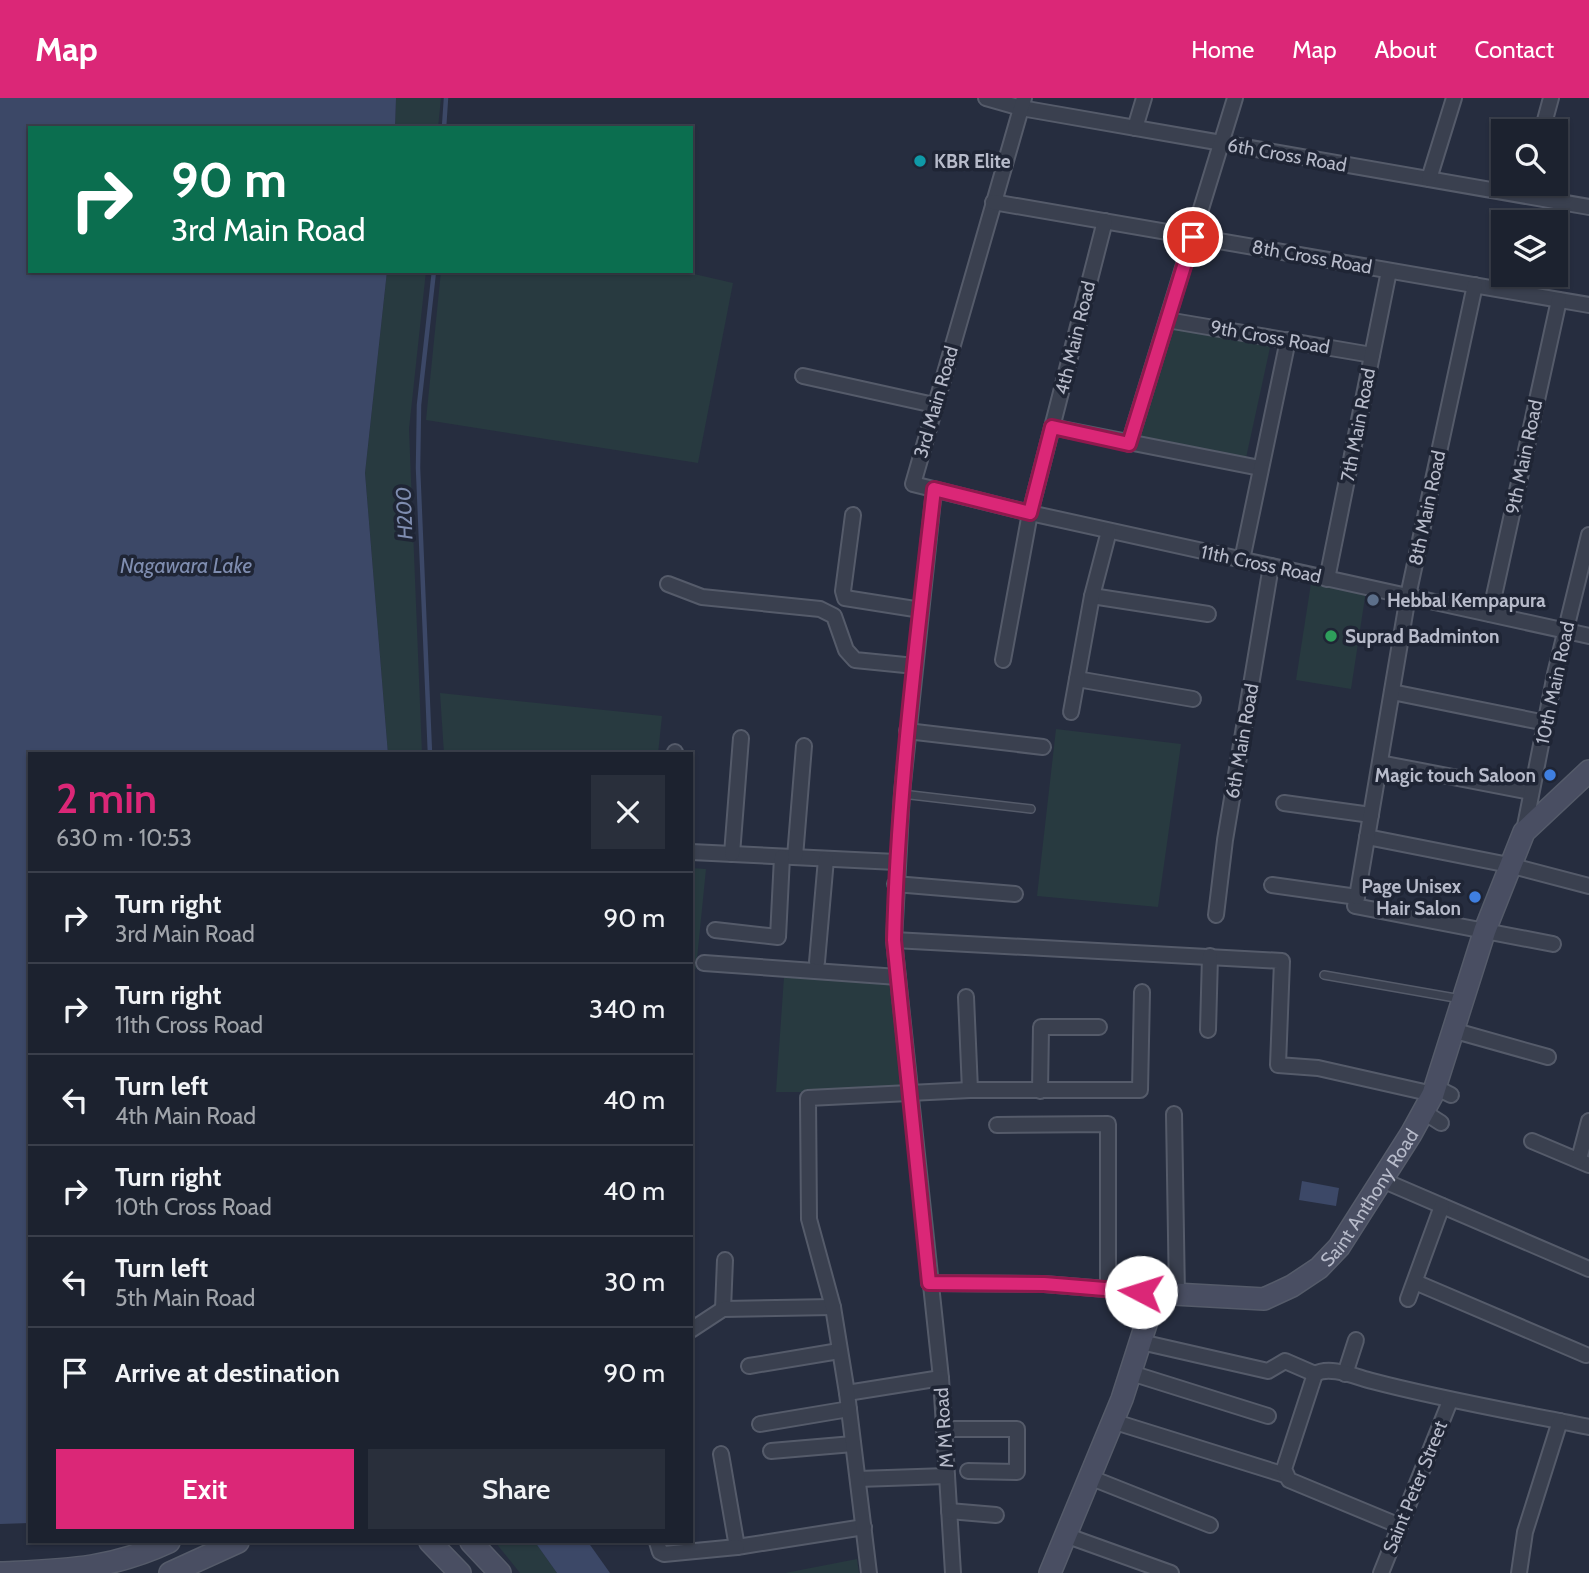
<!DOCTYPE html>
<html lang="en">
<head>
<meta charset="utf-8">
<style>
	body { margin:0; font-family:Cabin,sans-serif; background:#292f3b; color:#f1f3f6; height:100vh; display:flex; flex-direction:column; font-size:26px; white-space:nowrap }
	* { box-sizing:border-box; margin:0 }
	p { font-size:23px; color:#a0a4aa }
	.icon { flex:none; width:38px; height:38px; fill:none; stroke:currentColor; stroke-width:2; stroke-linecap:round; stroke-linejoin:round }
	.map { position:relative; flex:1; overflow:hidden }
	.drawer { position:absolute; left:28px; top:654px; width:665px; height:791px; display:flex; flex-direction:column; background:#1c222f; border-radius:0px; box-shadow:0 2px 5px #0004,0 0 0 2px #3a3f4b }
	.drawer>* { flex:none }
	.banner { position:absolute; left:28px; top:28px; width:665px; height:147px; border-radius:0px; box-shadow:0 2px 5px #0004,0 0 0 2px #3a3f4b; background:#0b6e4f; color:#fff; overflow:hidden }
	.tools { position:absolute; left:1491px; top:21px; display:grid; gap:14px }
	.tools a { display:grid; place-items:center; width:77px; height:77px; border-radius:0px; background:#1c222f; box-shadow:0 2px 5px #0004,0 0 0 2px #3a3f4b; font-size:35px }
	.pin { position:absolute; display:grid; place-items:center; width:60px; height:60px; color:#fff; margin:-30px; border:4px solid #fff; border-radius:50%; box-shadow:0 2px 7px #0007 }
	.me { position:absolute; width:77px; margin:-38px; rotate:275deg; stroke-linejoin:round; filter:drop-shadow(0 0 5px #0008) }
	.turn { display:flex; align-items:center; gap:24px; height:147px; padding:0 28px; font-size:32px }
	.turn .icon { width:91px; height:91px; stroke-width:2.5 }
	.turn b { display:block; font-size:49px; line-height:60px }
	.round { display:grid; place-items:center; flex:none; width:74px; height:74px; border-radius:0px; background:#292f3b }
	.overview { display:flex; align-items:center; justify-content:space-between; height:119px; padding:0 28px }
	h1 { font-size:42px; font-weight:600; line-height:52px; color:#db2777 }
	.action { display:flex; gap:14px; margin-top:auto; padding:14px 28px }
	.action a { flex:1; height:80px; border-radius:0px; background:#db2777; color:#fff; font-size:28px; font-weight:600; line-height:80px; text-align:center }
	.action a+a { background:#292f3b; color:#f1f3f6 }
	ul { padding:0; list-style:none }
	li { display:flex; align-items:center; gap:21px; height:91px; padding:0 28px; border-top:2px solid #3a3f4b }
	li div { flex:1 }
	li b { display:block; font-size:26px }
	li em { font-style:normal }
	header { display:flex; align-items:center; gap:42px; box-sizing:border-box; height:98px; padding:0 35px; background:#db2777; color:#fff }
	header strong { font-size:33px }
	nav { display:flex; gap:38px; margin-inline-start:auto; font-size:24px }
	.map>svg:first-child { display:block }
	.green { fill:#283a40 }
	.water { fill:#3c4867 }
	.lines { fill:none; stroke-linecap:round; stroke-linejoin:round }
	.stream { stroke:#3c4867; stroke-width:4.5 }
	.lane-casing { stroke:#555b6a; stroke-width:10 }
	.street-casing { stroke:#555b6a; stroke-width:18 }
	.secondary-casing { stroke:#555b6a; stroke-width:24 }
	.lane { stroke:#3a404f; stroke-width:7 }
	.street { stroke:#3a404f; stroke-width:14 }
	.secondary { stroke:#494e62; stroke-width:21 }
	.route-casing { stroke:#8e194d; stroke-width:18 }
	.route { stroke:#db2777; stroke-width:12 }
	.culture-dot { fill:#0f9aa8; stroke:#1f2535; stroke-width:2.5 }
	.service-dot { fill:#5c6f8a; stroke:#1f2535; stroke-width:2.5 }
	.leisure-dot { fill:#2e9e5b; stroke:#1f2535; stroke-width:2.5 }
	.shop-dot { fill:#3f7fe0; stroke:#1f2535; stroke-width:2.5 }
	.labels { text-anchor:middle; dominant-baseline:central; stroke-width:7; stroke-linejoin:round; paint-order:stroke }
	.street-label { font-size:19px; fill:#b7bbca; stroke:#1f2535 }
	.poi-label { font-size:19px; font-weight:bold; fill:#b7bbca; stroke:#1f2535; text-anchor:start }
	.water-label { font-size:21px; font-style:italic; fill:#7f8db0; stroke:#1f2535 }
</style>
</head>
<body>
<header>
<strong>Map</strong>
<nav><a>Home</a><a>Map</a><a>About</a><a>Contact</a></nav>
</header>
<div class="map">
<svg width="1589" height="1475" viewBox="0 0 1589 1475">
	<rect width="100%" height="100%" fill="#262d3f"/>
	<g class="green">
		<path d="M396,0H441L438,30H395Z"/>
		<path d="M387,173H426L409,331L422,656H388L365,375Z"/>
		<path d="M441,173H681L733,185L698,365L426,322Z"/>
		<path d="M1173,228L1271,245L1246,360L1139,343Z"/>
		<path d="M1311,485L1366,493L1351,591L1296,582Z"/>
		<path d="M440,595L662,618L658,656H444Z"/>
		<path d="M1056,631L1181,646L1158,809L1037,798Z"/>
		<path d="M691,770L706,771L696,871L691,870Z"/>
		<path d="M784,879L893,883L902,994H776Z"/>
		<path d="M495,1444H535L557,1475H520Z"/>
		<path d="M857,1461L859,1475H785Z"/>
	</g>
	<g class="water">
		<path d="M0,0H396L395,30H30V173H387L365,375L388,656H30V1425L0,1426Z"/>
		<path d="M1302,1083L1339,1090L1336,1108L1299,1102Z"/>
		<path d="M535,1444H588L610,1475H557Z"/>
	</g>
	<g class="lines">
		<g class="stream">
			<path d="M444,30L446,0"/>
			<path d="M430,656L418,370L419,307L434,173"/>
		</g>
		<defs>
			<g id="lane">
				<path d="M902,696L1031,711"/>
				<path d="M1324,877L1461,901"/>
			</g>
			<g id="street">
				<path d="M986,0L1021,10L1589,109"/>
				<path d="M1024,0L913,386L1030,415L1589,538"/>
				<path d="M1135,30L1144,0"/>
				<path d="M1542,33L1551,0"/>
				<path d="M1429,81L1454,0"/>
				<path d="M993,104L1589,207"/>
				<path d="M1167,222L1372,257"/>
				<path d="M803,278L934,307"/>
				<path d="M1052,329L1260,370"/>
				<path d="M1129,346L1235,0"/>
				<path d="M934,392L902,695L894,842L941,1280L953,1475"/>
				<path d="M853,417L843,493L845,500L921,512"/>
				<path d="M1242,462L1288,242"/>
				<path d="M1327,481L1389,173"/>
				<path d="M668,486L702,499L820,511L834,518L846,552L855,562L915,568"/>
				<path d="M1092,498L1208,516"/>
				<path d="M1490,516L1559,202"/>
				<path d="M1003,562L1030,415L1105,123"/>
				<path d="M1077,581L1193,601"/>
				<path d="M1392,594L1546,625"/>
				<path d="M1071,614L1092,498L1109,433"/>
				<path d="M907,633L1043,649"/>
				<path d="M675,656V654"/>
				<path d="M1380,665L1531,694"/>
				<path d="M1284,705L1371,717"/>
				<path d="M1524,733L1555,576L1589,437"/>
				<path d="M1367,739L1509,767L1589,788"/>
				<path d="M691,754L896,764"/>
				<path d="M732,756L741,640"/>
				<path d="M795,759L804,648"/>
				<path d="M895,786L1015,796"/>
				<path d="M1272,787L1357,799L1355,808L1553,846"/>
				<path d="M1357,799L1408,498L1475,187"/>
				<path d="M1216,817L1225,742L1271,468"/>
				<path d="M715,832L778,839L782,759"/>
				<path d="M894,842L1282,863L1278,967L1318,970L1433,996"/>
				<path d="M817,864L826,761"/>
				<path d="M704,865L898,879"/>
				<path d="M966,899L970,992"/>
				<path d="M1208,932L1210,858"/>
				<path d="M1452,932L1548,959"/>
				<path d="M1435,989L1451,997"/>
				<path d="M1040,993L1041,929H1099"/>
				<path d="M1424,1014L1441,1025"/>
				<path d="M1174,1016L1177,1198"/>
				<path d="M997,1027L1108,1026V1191"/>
				<path d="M1532,1043L1589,1067"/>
				<path d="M1579,1061L1589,1023"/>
				<path d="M1382,1082L1589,1171"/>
				<path d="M1415,1184L1586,1257"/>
				<path d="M929,1185L1044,1186L1156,1195"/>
				<path d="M1408,1201L1442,1108"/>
				<path d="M723,1211L725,1162"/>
				<path d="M691,1232L723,1211L833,1209"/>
				<path d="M1141,1244L1268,1273L1285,1263L1315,1276"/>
				<path d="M749,1268L839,1253"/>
				<path d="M1131,1275L1268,1318"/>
				<path d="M1345,1276L1356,1242"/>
				<path d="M847,1295L941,1280"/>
				<path d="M1112,1323L1285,1377"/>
				<path d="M760,1326L849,1311"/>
				<path d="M944,1331H1017V1374L968,1373"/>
				<path d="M771,1353L853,1346"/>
				<path d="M721,1356L737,1449L864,1429"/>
				<path d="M1089,1379L1210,1427"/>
				<path d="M858,1381L947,1378"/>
				<path d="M949,1413L996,1417"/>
				<path d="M1400,1428L1289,1382L1284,1371L1315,1276C1330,1267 1356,1279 1372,1283C1444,1302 1516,1314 1589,1329"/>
				<path d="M1065,1437L1171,1475"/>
				<path d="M657,1444L660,1454L664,1456L737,1449"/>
				<path d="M869,1475L847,1295L833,1209L809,1121L808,1000L970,992H1140L1142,894"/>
				<path d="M1381,1475L1450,1303"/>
				<path d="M1519,1475L1525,1434L1560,1323"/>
			</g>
			<g id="secondary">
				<path d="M430,1444L460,1475"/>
				<path d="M471,1444L500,1475"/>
				<path d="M0,1475C64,1472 109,1472 169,1444"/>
				<path d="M170,1475L238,1444"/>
				<path id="s1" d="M1050,1475L1122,1301L1156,1195L1264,1201L1292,1188L1319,1170L1339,1149L1411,1036L1433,996L1485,832L1524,734L1589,673"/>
			</g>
		</defs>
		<use href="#lane" class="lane-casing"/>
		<use href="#street" class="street-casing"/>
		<use href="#secondary" class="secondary-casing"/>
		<use href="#lane" class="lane"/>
		<use href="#street" class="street"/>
		<use href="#secondary" class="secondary"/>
	</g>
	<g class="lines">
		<defs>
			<path id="route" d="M1141,1194L1044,1186L929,1185L894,842C898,691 917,541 934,391L1030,415L1052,329L1129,346L1193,139"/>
		</defs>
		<use href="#route" class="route-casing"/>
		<use href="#route" class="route"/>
	</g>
	<circle class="culture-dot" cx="920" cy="63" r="7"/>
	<circle class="service-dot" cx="1373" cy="502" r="7"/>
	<circle class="leisure-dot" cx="1331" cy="538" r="7"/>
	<g class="shop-dot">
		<circle cx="1550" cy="677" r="7"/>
		<circle cx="1475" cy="799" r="7"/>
	</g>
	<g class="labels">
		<g class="street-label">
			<text transform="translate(1287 57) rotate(10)">6th Cross Road</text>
			<text transform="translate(1312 159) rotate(10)">8th Cross Road</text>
			<text transform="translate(1270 239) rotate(10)">9th Cross Road</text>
			<text transform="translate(1075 240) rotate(-76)">4th Main Road</text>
			<text transform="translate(936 304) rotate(-74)">3rd Main Road</text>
			<text transform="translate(1358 327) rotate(-79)">7th Main Road</text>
			<text transform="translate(1524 359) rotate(-78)">9th Main Road</text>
			<text transform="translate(1427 410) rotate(-78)">8th Main Road</text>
			<text transform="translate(1261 466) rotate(12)">11th Cross Road</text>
			<text transform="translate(1555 585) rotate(-78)">10th Main Road</text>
			<text transform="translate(1242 643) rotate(-80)">6th Main Road</text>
			<text stroke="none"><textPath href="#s1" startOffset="558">Saint Anthony Road</textPath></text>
			<text transform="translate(944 1330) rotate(-94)">M M Road</text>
			<text transform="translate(1415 1389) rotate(-68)">Saint Peter Street</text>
		</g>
		<g class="poi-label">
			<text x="934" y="63">KBR Elite</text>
			<text x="1387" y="502">Hebbal Kempapura</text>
			<text x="1345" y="538">Suprad Badminton</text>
			<text x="1536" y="677" text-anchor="end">Magic touch Saloon</text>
			<text x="1461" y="788" text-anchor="end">Page Unisex<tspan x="1461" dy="22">Hair Salon</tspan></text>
		</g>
		<g class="water-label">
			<text transform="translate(404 415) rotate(-92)">H200</text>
			<text x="186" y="467">Nagawara Lake</text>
		</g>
	</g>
</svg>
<div class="tools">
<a><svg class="icon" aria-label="search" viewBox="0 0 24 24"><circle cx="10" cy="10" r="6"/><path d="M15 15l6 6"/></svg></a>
<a><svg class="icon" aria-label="layers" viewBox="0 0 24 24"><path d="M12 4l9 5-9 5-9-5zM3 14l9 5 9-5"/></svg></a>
</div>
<div class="pin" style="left:1193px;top:139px;background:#d93025"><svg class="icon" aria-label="arrive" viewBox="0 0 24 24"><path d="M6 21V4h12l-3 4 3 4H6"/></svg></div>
<svg class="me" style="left:1141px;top:1194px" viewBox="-20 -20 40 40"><circle r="19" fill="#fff"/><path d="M0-13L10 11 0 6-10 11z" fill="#db2777"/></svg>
<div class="banner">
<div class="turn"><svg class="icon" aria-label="right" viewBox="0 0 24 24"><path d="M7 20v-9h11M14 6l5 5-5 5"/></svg><div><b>90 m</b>3rd Main Road</div></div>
</div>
<section class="drawer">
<div class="overview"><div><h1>2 min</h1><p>630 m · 10:53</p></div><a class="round"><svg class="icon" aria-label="close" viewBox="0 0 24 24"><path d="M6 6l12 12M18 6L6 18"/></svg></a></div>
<ul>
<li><svg class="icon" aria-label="right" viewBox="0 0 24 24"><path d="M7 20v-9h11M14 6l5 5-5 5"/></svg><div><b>Turn right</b><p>3rd Main Road</p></div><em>90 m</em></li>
<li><svg class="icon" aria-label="right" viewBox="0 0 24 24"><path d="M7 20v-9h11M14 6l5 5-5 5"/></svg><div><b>Turn right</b><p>11th Cross Road</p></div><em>340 m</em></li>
<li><svg class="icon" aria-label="left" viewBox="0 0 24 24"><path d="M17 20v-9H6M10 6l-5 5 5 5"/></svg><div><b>Turn left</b><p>4th Main Road</p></div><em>40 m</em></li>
<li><svg class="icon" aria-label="right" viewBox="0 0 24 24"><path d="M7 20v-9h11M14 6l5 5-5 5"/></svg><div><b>Turn right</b><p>10th Cross Road</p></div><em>40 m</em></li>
<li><svg class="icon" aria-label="left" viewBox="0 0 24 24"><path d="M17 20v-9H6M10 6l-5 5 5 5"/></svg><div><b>Turn left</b><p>5th Main Road</p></div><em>30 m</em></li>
<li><svg class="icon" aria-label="arrive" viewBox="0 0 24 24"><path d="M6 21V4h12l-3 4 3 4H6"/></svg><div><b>Arrive at destination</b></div><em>90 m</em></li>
</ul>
<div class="action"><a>Exit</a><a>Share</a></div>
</section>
</div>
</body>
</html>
